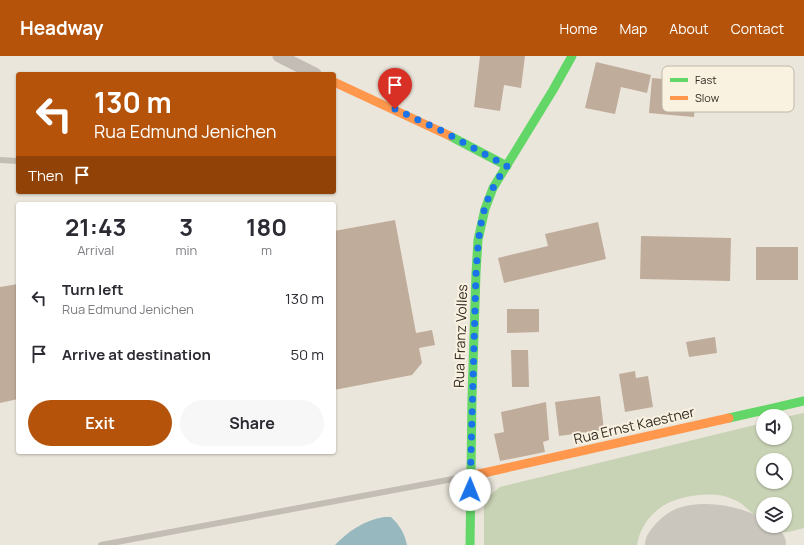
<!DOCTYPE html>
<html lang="en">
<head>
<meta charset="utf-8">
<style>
	body { margin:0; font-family:Manrope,sans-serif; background:#f7f7f7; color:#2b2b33; height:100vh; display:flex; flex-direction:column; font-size:15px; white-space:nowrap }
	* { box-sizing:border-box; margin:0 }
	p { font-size:13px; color:#7c7c81 }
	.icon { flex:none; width:22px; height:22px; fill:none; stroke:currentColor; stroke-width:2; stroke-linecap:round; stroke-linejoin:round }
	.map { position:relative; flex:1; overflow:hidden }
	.sheet { position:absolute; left:16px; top:146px; width:320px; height:252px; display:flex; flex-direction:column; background:#fff; border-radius:4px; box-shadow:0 1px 3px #0004 }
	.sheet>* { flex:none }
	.guide { position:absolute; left:16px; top:16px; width:320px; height:122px; border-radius:4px; box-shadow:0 1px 3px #0004; background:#b45309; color:#fff; overflow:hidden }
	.buttons { position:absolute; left:756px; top:353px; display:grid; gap:8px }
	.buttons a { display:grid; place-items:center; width:36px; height:36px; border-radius:50%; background:#fff; box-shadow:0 1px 3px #0004; font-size:20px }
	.pin { position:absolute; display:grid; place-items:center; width:34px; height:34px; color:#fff; margin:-41px -17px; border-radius:50% 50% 50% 0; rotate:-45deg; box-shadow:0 0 4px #0007 }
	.pin .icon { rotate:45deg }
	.me { position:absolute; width:44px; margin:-22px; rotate:1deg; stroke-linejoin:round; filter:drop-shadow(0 0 3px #0008) }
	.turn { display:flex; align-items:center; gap:14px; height:84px; padding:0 12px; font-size:18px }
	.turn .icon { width:52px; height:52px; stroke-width:2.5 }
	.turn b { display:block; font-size:28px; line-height:34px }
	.then { display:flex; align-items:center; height:38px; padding:0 12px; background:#0003; gap:8px; font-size:15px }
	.eta { display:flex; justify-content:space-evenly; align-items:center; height:68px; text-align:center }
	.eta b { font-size:24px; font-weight:700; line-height:28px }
	.primary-button { display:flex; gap:8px; margin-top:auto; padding:8px 12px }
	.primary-button a { flex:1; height:46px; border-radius:24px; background:#b45309; color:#fff; font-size:16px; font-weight:700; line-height:46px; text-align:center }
	.primary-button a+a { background:#f7f7f7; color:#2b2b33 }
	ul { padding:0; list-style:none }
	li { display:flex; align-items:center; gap:12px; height:56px; padding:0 12px }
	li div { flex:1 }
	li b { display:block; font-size:15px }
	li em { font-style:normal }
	header { display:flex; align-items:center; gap:24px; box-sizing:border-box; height:56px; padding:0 20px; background:#b45309; color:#fff }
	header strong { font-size:19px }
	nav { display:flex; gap:22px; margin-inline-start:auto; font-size:14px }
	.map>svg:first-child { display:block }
	.green { fill:#c8d2b4; fill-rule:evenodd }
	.water { fill:#96b8be }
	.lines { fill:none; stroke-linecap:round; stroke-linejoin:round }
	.taxiway { stroke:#cbc6bd; stroke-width:44 }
	.building { fill:#c0ac9b }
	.lane { stroke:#c3bdb5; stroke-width:6 }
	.street { stroke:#c3bdb5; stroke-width:13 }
	.fast { stroke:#63d668; stroke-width:9 }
	.slow { stroke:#ff974d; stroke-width:9 }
	.route { stroke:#1a73e8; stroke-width:7; stroke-dasharray:0 12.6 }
	.labels { text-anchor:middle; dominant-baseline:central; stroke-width:4; stroke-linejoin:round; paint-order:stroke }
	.street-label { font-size:14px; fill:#332b24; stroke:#faf2e0 }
	.key { fill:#faf2e0; stroke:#beb6a8; stroke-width:1 }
	.key-label { font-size:11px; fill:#332b24 }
</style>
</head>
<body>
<header>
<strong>Headway</strong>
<nav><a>Home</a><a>Map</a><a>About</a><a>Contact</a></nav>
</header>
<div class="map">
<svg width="804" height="489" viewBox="0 0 804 489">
	<rect width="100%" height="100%" fill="#ebe6db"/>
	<path class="green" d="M804,357V472C788,476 781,480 766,470H785V448H763V468C756,461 743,447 735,444C730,442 723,439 717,439C698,437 668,442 654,457C645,465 639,477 637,489H484V444L500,431L763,367V382H785V361ZM763,404H785V426H763Z"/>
	<path class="water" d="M384,461H391C400,470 404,476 407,489H335C348,475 365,464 384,461Z"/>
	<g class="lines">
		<path class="taxiway" d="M667,489C671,483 678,476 685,473C692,470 699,470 706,470C728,470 746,477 764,489"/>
	</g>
	<g class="building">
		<path d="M480,0H525L521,32L504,29L500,55L474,51Z"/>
		<path d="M596,6L651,19L647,37L621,31L615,58L585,52Z"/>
		<path d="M652,22L697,26L694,61L649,57Z"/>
		<path d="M395,164L416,277L432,274L435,289L419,292L422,307L412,319L334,334V175Z"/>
		<path d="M598,166L606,203L504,227L498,202L548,190L545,178Z"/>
		<path d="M641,180L731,182L730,225L640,223Z"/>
		<rect x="756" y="191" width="42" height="33"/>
		<path d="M18,228V343L0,347V231Z"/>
		<path d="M507,253H539V276L507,277Z"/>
		<path d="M715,281L717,297L689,301L686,286Z"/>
		<path d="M511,294H528L529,331H512Z"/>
		<path d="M635,315L636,322L648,320L653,351L625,356L619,318Z"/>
		<path d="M600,340L604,374L559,380L555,346Z"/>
		<path d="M546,346L549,384L543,386L545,396L500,405L494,378L504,376L501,356Z"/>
	</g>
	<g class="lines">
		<g class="lane">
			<path d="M0,104L18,105"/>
			<path d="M101,489L469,420"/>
		</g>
		<path class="street" d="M279,0L315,18"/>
		<g class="fast">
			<path d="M450,80L507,110"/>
			<path d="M729,362L804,345"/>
			<path d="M470,489L472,341L476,217L478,184L485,153L493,132L553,34L572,0"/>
		</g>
		<g class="slow">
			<path d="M334,26L450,80"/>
			<path d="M470,420L729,362"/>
		</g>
	</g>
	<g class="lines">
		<path class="route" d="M395,53L442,75L507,110C502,117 497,124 493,132C479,158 478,189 476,217L470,434"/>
	</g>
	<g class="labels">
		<g class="street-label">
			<text transform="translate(460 280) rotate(-88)">Rua Franz Volles</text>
			<text transform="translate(634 369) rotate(-13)">Rua Ernst Kaestner</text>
		</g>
	</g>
	<rect x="662" y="10" width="132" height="46" rx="6" class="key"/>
	<rect x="670" y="22" width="18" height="4" fill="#63d668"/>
	<rect x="670" y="40" width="18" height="4" fill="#ff974d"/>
	<g class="key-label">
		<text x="695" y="28">Fast</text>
		<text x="695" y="46">Slow</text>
	</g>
</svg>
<div class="buttons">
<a><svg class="icon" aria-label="sound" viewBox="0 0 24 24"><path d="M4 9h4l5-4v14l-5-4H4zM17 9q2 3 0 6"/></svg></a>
<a><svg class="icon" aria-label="search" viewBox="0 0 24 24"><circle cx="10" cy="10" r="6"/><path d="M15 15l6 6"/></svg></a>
<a><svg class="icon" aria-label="layers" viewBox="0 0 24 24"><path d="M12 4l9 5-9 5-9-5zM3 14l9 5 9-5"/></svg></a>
</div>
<div class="pin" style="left:395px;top:53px;background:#d93025"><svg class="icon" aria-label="arrive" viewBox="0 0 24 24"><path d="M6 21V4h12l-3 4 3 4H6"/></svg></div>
<svg class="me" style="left:470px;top:434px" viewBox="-20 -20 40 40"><circle r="19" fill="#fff"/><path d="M0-13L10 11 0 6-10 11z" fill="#1a73e8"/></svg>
<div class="guide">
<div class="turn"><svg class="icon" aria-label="left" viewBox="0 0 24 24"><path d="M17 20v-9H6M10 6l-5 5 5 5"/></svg><div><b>130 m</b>Rua Edmund Jenichen</div></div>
<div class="then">Then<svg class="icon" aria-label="arrive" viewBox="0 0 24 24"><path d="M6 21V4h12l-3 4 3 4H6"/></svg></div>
</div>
<section class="sheet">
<div class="eta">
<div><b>21:43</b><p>Arrival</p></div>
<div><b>3</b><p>min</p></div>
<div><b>180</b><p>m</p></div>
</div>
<ul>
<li><svg class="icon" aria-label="left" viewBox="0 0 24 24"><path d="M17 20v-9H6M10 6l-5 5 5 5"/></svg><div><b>Turn left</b><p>Rua Edmund Jenichen</p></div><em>130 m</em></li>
<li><svg class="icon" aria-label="arrive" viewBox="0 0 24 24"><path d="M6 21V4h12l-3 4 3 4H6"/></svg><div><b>Arrive at destination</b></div><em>50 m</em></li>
</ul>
<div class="primary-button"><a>Exit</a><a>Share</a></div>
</section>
</div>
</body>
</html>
